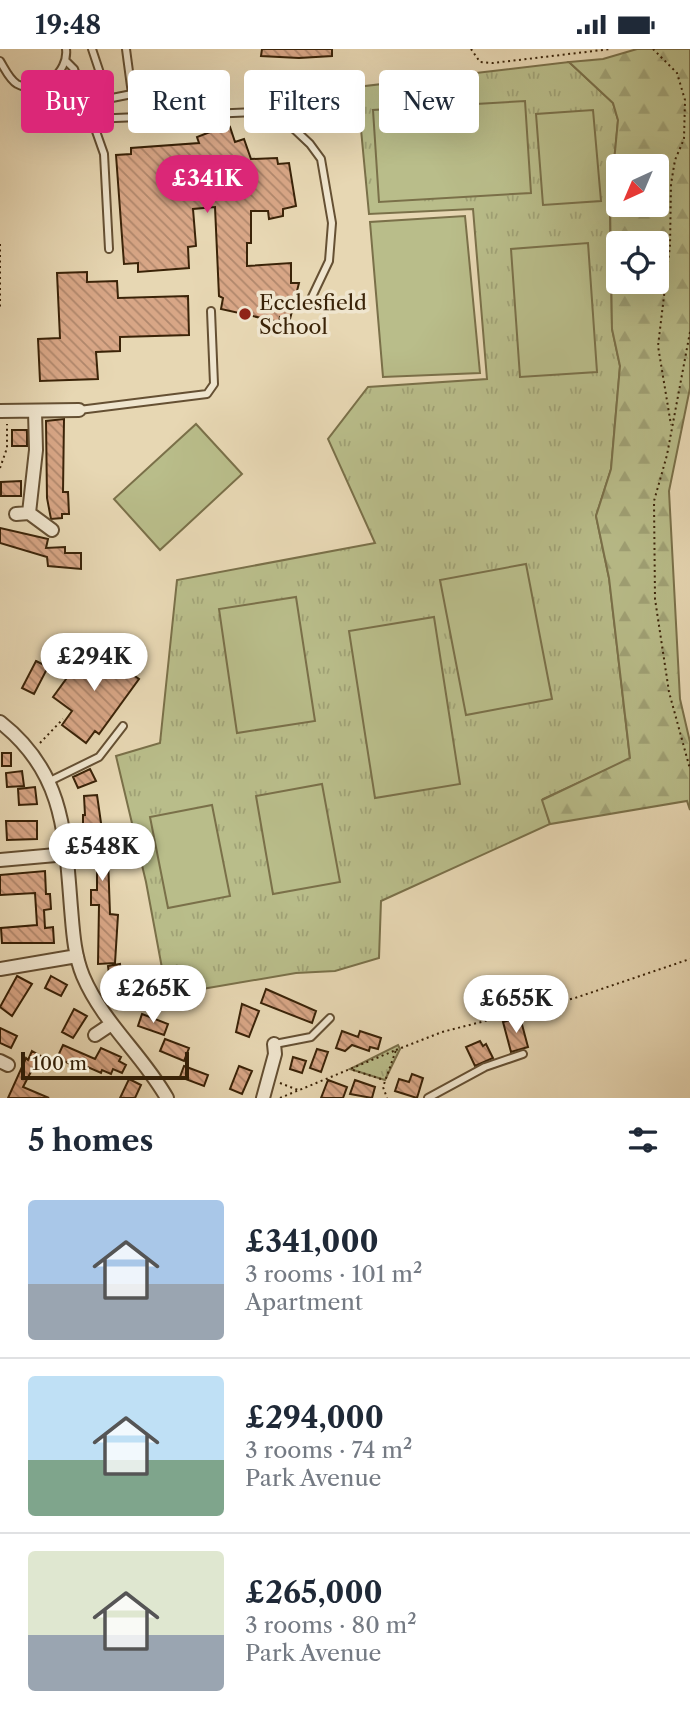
<!DOCTYPE html>
<meta charset="utf-8">
<style>
:root{--surface:#fff;--page:#f2f2f3;--text:#1f2937;--muted:#747a83;--line:#e0e1e3;--accent:#db2777}
body{margin:0;font-family:"Libre Caslon Text",serif;background:var(--page);color:var(--text);height:100vh;display:flex;flex-direction:column;font-size:26px;white-space:nowrap}
*{box-sizing:border-box;margin:0}
p{font-size:23px;color:var(--muted)}
.icon{flex:none;width:38px;height:38px;fill:none;stroke:currentColor;stroke-width:2;stroke-linecap:round;stroke-linejoin:round}
.map{position:relative;height:1049px;overflow:hidden}
.details{display:flex;flex-direction:column;background:var(--surface);flex:1}
.details>*{flex:none}
.hud{position:absolute;left:21px;top:21px;width:649px;height:63px;display:flex;gap:14px}
.needle{width:46px;rotate:224deg}
.buttons{position:absolute;left:606px;top:105px;display:grid;gap:14px}
.buttons a{display:grid;place-items:center;width:63px;height:63px;border-radius:7px;background:var(--surface);box-shadow:0 7px 28px #0002;font-size:35px}
.scale{position:absolute;left:21px;bottom:18px;width:168px;box-sizing:border-box;padding-left:7px;border:4px solid #3a2308;border-top:0;font-size:19px;line-height:24px;white-space:nowrap;color:#3a2308;-webkit-text-stroke:5px #efe5ce;paint-order:stroke}
.price{position:absolute;translate:-50% -60px;padding:0 16px;border-radius:24px;background:#fff;color:#222;font-size:23px;line-height:46px;filter:drop-shadow(0 2px 4px #0008)}
.price::after{content:'';position:absolute;left:50%;top:42px;width:21px;height:16px;margin-left:-10px;background:inherit;clip-path:polygon(0 0,100% 0,50% 100%)}
.price.active{background:var(--accent);color:#fff}
ul{padding:0;list-style:none}
li{display:flex;align-items:center;gap:21px;height:175px;padding:0 28px}
li+li{border-top:2px solid var(--line)}
li span{display:grid;place-items:center;flex:none;width:196px;height:140px;border-radius:7px;color:#555}
li>.icon{margin-inline-start:auto}
span .icon{width:84px;height:84px;fill:#fffc;stroke-width:1}
li b{font-size:30px}
h2{display:flex;justify-content:space-between;align-items:center;height:84px;padding:0 28px;font-size:30px}
.chip{padding:0 24px;border-radius:7px;background:var(--surface);box-shadow:0 7px 28px #0002;font-size:24px;line-height:63px}
.chip.active{background:var(--accent);color:#fff}
.status{display:flex;justify-content:space-between;align-items:center;height:49px;padding:0 35px;background:var(--surface);direction:ltr}
.status svg{height:19px;fill:currentColor}
.map>svg:first-child{display:block}
.grass{fill:url(#grass-tufts);stroke:#7a7049;stroke-width:2}
.forest{fill:url(#forest-firs);stroke:#7a7049;stroke-width:2;fill-rule:evenodd}
.garden{fill:#b9bd8a;stroke:#7a7049;stroke-width:2}
.building{fill:url(#building-back-hatch);stroke:#3a2308;stroke-width:2}
.lines{fill:none;stroke-linecap:round;stroke-linejoin:round}
.service-casing{stroke:#655033;stroke-width:10}
.minor-casing{stroke:#655033;stroke-width:16}
.path{stroke:#3a2308;stroke-width:2;stroke-dasharray:2 3.5;stroke-linecap:butt}
.service{stroke:#efe5ce;stroke-width:6}
.minor{stroke:#efe5ce;stroke-width:12}
.poi-dot{fill:#8f2418;stroke:#efe5ce;stroke-width:2.5}
.labels{text-anchor:middle;dominant-baseline:central;stroke-width:7;stroke-linejoin:round;paint-order:stroke}
.poi-label{font-size:21px;fill:#3a2308;stroke:#efe5ce;text-anchor:start}
</style>
<div class="status"><b>19:48</b><svg viewBox="0 0 49 12"><path d="M0 12V9h3v3zM5 12V6h3v6zM10 12V3h3v9zM15 12V0h3v12zM26 1h20v11H26zM47 4h2v5h-2z"/></svg></div>
<div class="map">
<svg width="690" height="1049" viewBox="0 0 690 1049">
<defs>
<pattern id="grass-tufts" width="24" height="20" patternUnits="userSpaceOnUse" patternTransform="scale(1.75)"><rect width="24" height="20" fill="#b9bd8a"/><path d="M3 7l-1-3M5 7V3M7 7l1-3M15 17l-1-3M17 17v-4M19 17l1-3" fill="none" stroke="#a0a276"/></pattern>
<pattern id="forest-firs" width="22" height="20" patternUnits="userSpaceOnUse" patternTransform="scale(1.75)"><rect width="22" height="20" fill="#b9bd8a"/><path d="M5 1l3.5 6h-7zM16 11l3.5 6h-7z" fill="#a0a276"/></pattern>
<pattern id="building-back-hatch" width="6" height="6" patternUnits="userSpaceOnUse" patternTransform="scale(1.75)"><rect width="6" height="6" fill="#d8a686"/><path d="M-1 5l2 2M0 0l6 6M5-1l2 2" fill="none" stroke="#b0876c"/></pattern>
</defs>
<rect width="100%" height="100%" fill="#e7d7b3"/>
<filter id="stains"><feTurbulence type="fractalNoise" baseFrequency=".00286" numOctaves="4"/><feColorMatrix values="0 0 0 0 .2 0 0 0 0 .09 0 0 0 0 .02 0 0 0 .5 -.17"/></filter>
<radialGradient id="worn" r=".72"><stop offset=".6" stop-color="#630" stop-opacity="0"/><stop offset="1" stop-color="#630" stop-opacity=".3"/></radialGradient>
<path class="grass" d="M569,13L613,54L618,71L610,155L612,280L620,317L611,420L596,467L609,529L630,710L543,750L550,775L381,852L379,909L335,922L296,924L167,946L146,833L116,707L160,694L177,531L375,494L328,390L368,338L487,330L473,160L369,165L357,38Z
M398,996L400,1000L385,1031L350,1020Z"/>
<path class="forest" d="M637,0H690V339L669,442L680,650L690,693V761L687,752L550,775L542,751L630,709L609,529L596,467L611,420L620,317L612,280L610,155L618,71L613,54L569,13L603,10ZM618,117H656V156H618ZM618,194H656V233H618Z"/>
<path class="garden" d="M525,52L531,144L379,153L373,61Z
M593,61L601,152L543,156L536,65Z
M465,167L480,324L383,328L370,173Z
M588,194L597,323L520,328L511,200Z
M196,375L242,425L160,501L114,450Z
M526,515L552,650L466,666L440,531Z
M296,548L315,672L237,684L219,560Z
M434,568L460,735L375,749L349,582Z
M322,735L340,833L273,845L256,747Z
M212,756L230,847L168,859L150,768Z"/>
<path class="building" d="M262,0H332V7L299,9L261,7Z
M224,73L226,80L230,78L235,93L244,90L251,110L277,109L278,115L289,114L296,157L283,160V167L269,170L268,162H251V194H247V217L291,214V234H299L290,270L280,268L279,273L221,260L223,249L219,247L215,158L193,160L196,197L188,198L189,219L138,223V214L124,215L116,106L131,105V99L199,94L197,88L210,83L209,77Z
M87,223V233L117,232L118,249L188,247L189,286L120,288V302L96,303L98,330L40,332L38,290L60,289L57,224Z
M64,370L63,443H68L69,465H62V469L51,470L47,449L46,372Z
M12,381H27V397H12Z
M21,432V447H1V433Z
M0,479L48,490L46,499L65,498V504H81V520L48,517L47,508L0,494Z
M91,596L139,630L99,685L95,682L86,694L62,676L72,662L53,648Z
M36,612L48,618L34,645L22,639Z
M2,704H11V717H2Z
M90,720L96,732L78,739L73,728Z
M22,722L24,737L7,738L6,724Z
M35,738L37,755L19,756L18,740Z
M97,746L102,781H107L110,865L118,866L115,914L98,915L99,856H91V841H97V814H93V777L83,778V766H85L84,747Z
M6,772H37V790L7,791Z
M45,822L46,845H50L51,860L44,861L45,879L53,878L54,894H2L1,879L37,876L35,844L0,846V826Z
M120,915L121,925L131,923L137,952L122,953L120,932L110,933L108,917Z
M17,927L32,935L12,967L0,958Z
M51,927L67,936L61,947L45,939Z
M266,940L316,962L312,974L261,954Z
M242,955L259,962L249,988L236,983Z
M74,960L87,967L73,989L62,983Z
M142,965L168,975L164,986L138,977Z
M520,968L528,998L511,1003L503,973Z
M0,979L17,987L11,999L0,994Z
M342,982L358,988L360,982L381,989L378,1000L370,998L369,1002L352,996L345,1002L336,999Z
M165,990L189,999L184,1012L160,1002Z
M480,992L483,997L486,995L493,1009L475,1017L466,998Z
M63,996L95,1010L101,999L121,1008L119,1012L126,1016L122,1024L113,1020L111,1025L102,1021L101,1024L81,1015L79,1019L57,1009Z
M317,1000L328,1003L321,1023L310,1019Z
M32,1002L48,1011L44,1019L35,1015L23,1038L49,1049H8L26,1009L28,1011Z
M293,1008L306,1012L302,1024L290,1020Z
M184,1017L208,1026L204,1037L180,1028Z
M239,1017L252,1022L242,1045L230,1040Z
M412,1025L423,1029L417,1049L395,1042L399,1030L409,1033Z
M129,1030L141,1036L135,1049H120Z
M328,1031L347,1038L343,1049H321Z
M355,1031L375,1038L372,1049L350,1045Z"/>
<g class="lines">
<g class="service-casing">
<path id="service" d="M92,0L107,45L112,49L132,45L126,0
M0,12C5,20 9,30 17,35C40,48 69,23 66,0
M67,13L74,20L104,105L109,200
M92,70L256,63L292,78L310,95L321,110L332,174L329,212L310,252
M79,361L207,345L214,335L211,262
M50,732L99,708L123,677
M275,995L311,988L330,969
M428,1049L485,1018L523,1005"/>
</g>
<g class="minor-casing">
<path id="minor" d="M0,362L79,361
M29,464L52,481
M16,465L29,464L36,401L35,362
M0,673C64,723 65,784 71,859C73,882 74,905 83,927C103,974 142,1005 167,1049
M0,811L67,805
M0,920L77,907
M95,986L110,976
M0,1012L8,1016
M263,1049L275,1005L274,995"/>
</g>
<path class="path" d="M471,0L480,13L493,14L611,0
M653,0L677,24L685,51L684,90L675,111L671,135L670,197L658,297L671,376
M0,195V259
M690,283L667,406L654,452L655,550L669,643L690,720
M0,419L7,399V375
M40,694L63,670
M396,1001L442,983L575,949L690,910
M353,1021L384,1031
M280,1034L298,1041
M280,1049L396,1001L383,1038L387,1049"/>
<use href="#service" class="service"/>
<use href="#minor" class="minor"/>
</g>
<circle class="poi-dot" cx="245" cy="265" r="7"/>
<g class="labels">
<g class="poi-label">
<text x="259" y="253">Ecclesfield<tspan x="259" dy="24">School</tspan></text>
</g>
</g>
<rect width="100%" height="100%" filter="url(#stains)"/>
<rect width="100%" height="100%" fill="url(#worn)"/>
</svg>
<div class="buttons">
<a><svg class="needle" viewBox="-14 -14 28 28"><path d="M0-13l5 13h-10z" fill="#e53935"/><path d="M0 13l5-13h-10z" fill="#747a83"/></svg></a>
<a><svg class="icon" aria-label="locate" viewBox="0 0 24 24"><circle cx="12" cy="12" r="6"/><path d="M12 2v4M12 18v4M2 12h4M18 12h4"/></svg></a>
</div>
<div class="scale">100 m</div>
<b class="price active" style="left:207px;top:166px">£341K</b>
<b class="price" style="left:94px;top:644px">£294K</b>
<b class="price" style="left:102px;top:834px">£548K</b>
<b class="price" style="left:153px;top:976px">£265K</b>
<b class="price" style="left:516px;top:986px">£655K</b>
<div class="hud">
<a class="chip active">Buy</a>
<a class="chip">Rent</a>
<a class="chip">Filters</a>
<a class="chip">New</a>
</div>
</div>
<section class="details">
<h2>5 homes<svg class="icon" aria-label="filters" viewBox="0 0 24 24"><path d="M4 7h16M4 17h16"/><circle cx="9" cy="7" r="2"/><circle cx="15" cy="17" r="2"/></svg></h2>
<ul>
<li><span style="background:linear-gradient(#a9c7e8 60%,#9aa5b1 0)"><svg class="icon" aria-label="home" viewBox="0 0 24 24"><path d="M3 11l9-7 9 7M6 9v11h12V9"/></svg></span><div><b>£341,000</b><p>3 rooms · 101 m²</p><p>Apartment</p></div></li>
<li><span style="background:linear-gradient(#bfe0f5 60%,#7fa58c 0)"><svg class="icon" aria-label="home" viewBox="0 0 24 24"><path d="M3 11l9-7 9 7M6 9v11h12V9"/></svg></span><div><b>£294,000</b><p>3 rooms · 74 m²</p><p>Park Avenue</p></div></li>
<li><span style="background:linear-gradient(#dfe7d0 60%,#9aa5b1 0)"><svg class="icon" aria-label="home" viewBox="0 0 24 24"><path d="M3 11l9-7 9 7M6 9v11h12V9"/></svg></span><div><b>£265,000</b><p>3 rooms · 80 m²</p><p>Park Avenue</p></div></li>
</ul>
</section>
